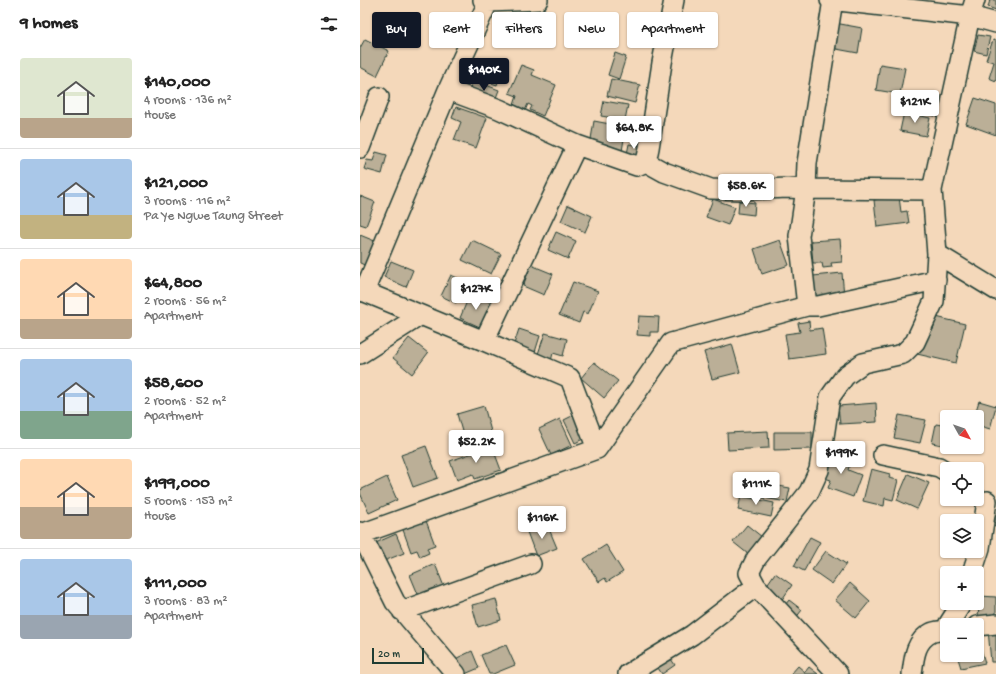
<!DOCTYPE html>
<meta charset="utf-8">
<style>
:root{--surface:#fff;--page:#f2f2f2;--text:#222;--muted:#767676;--line:#e0e0e0;--accent:#111827}
body{margin:0;font-family:"Gochi Hand",sans-serif;background:var(--page);color:var(--text);height:100vh;display:flex;flex-direction:column;font-size:15px;white-space:nowrap}
*{box-sizing:border-box;margin:0}
p{font-size:13px;color:var(--muted)}
.icon{flex:none;width:22px;height:22px;fill:none;stroke:currentColor;stroke-width:2;stroke-linecap:round;stroke-linejoin:round}
.map{position:relative;flex:1;overflow:hidden}
.drawer{display:flex;flex-direction:column;background:var(--surface);width:360px}
.drawer>*{flex:none}
.top-card{position:absolute;left:12px;top:12px;width:380px;height:36px;display:flex;gap:8px}
.needle{width:26px;rotate:130deg}
.fabs{position:absolute;left:580px;top:410px;display:grid;gap:8px}
.fabs a{display:grid;place-items:center;width:44px;height:44px;border-radius:4px;background:var(--surface);box-shadow:0 1px 3px #0004;font-size:20px}
.scale{position:absolute;left:12px;bottom:10px;width:52px;box-sizing:border-box;padding-left:4px;border:2px solid #1f3d34;border-top:0;font-size:11px;line-height:14px;white-space:nowrap;color:#1f3d34;-webkit-text-stroke:3px #f4d8ba;paint-order:stroke}
.price{position:absolute;translate:-50% -34px;padding:0 9px;border-radius:4px;background:#fff;color:#222;font-size:13px;line-height:26px;filter:drop-shadow(0 1px 2px #0008)}
.price::after{content:'';position:absolute;left:50%;top:24px;width:12px;height:9px;margin-left:-6px;background:inherit;clip-path:polygon(0 0,100% 0,50% 100%)}
.price.active{background:var(--accent);color:#fff}
ul{padding:0;list-style:none}
li{display:flex;align-items:center;gap:12px;height:100px;padding:0 20px}
li+li{border-top:1px solid var(--line)}
li span{display:grid;place-items:center;flex:none;width:112px;height:80px;border-radius:4px;color:#555}
li>.icon{margin-inline-start:auto}
span .icon{width:48px;height:48px;fill:#fffc;stroke-width:1}
li b{font-size:17px}
h2{display:flex;justify-content:space-between;align-items:center;height:48px;padding:0 20px;font-size:17px}
.pill{padding:0 14px;border-radius:4px;background:var(--surface);box-shadow:0 1px 3px #0004;font-size:14px;line-height:36px}
.pill.active{background:var(--accent);color:#fff}
main{display:flex;flex:1;min-height:0}
.map>svg:first-child{display:block}
.building{fill:#bbaf97;stroke:#1f3d34}
.lines{fill:none;stroke-linecap:round;stroke-linejoin:round}
.minor-casing{stroke:#1f3d34;stroke-width:22}
.minor{stroke:#f4d8ba;stroke-width:19}
</style>
<main>
<section class="drawer">
<h2>9 homes<svg class="icon" aria-label="filters" viewBox="0 0 24 24"><path d="M4 7h16M4 17h16"/><circle cx="9" cy="7" r="2"/><circle cx="15" cy="17" r="2"/></svg></h2>
<ul>
<li><span style="background:linear-gradient(#dfe7d0 75%,#b9a48a 0)"><svg class="icon" aria-label="home" viewBox="0 0 24 24"><path d="M3 11l9-7 9 7M6 9v11h12V9"/></svg></span><div><b>$140,000</b><p>4 rooms · 136 m²</p><p>House</p></div></li>
<li><span style="background:linear-gradient(#a9c7e8 70%,#c2b280 0)"><svg class="icon" aria-label="home" viewBox="0 0 24 24"><path d="M3 11l9-7 9 7M6 9v11h12V9"/></svg></span><div><b>$121,000</b><p>3 rooms · 116 m²</p><p>Pa Ye Ngwe Taung Street</p></div></li>
<li><span style="background:linear-gradient(#ffd9b3 75%,#b9a48a 0)"><svg class="icon" aria-label="home" viewBox="0 0 24 24"><path d="M3 11l9-7 9 7M6 9v11h12V9"/></svg></span><div><b>$64,800</b><p>2 rooms · 56 m²</p><p>Apartment</p></div></li>
<li><span style="background:linear-gradient(#a9c7e8 65%,#7fa58c 0)"><svg class="icon" aria-label="home" viewBox="0 0 24 24"><path d="M3 11l9-7 9 7M6 9v11h12V9"/></svg></span><div><b>$58,600</b><p>2 rooms · 52 m²</p><p>Apartment</p></div></li>
<li><span style="background:linear-gradient(#ffd9b3 60%,#b9a48a 0)"><svg class="icon" aria-label="home" viewBox="0 0 24 24"><path d="M3 11l9-7 9 7M6 9v11h12V9"/></svg></span><div><b>$199,000</b><p>5 rooms · 153 m²</p><p>House</p></div></li>
<li><span style="background:linear-gradient(#a9c7e8 70%,#9aa5b1 0)"><svg class="icon" aria-label="home" viewBox="0 0 24 24"><path d="M3 11l9-7 9 7M6 9v11h12V9"/></svg></span><div><b>$111,000</b><p>3 rooms · 83 m²</p><p>Apartment</p></div></li>
</ul>
</section>
<div class="map">
<svg width="636" height="674" viewBox="0 0 636 674">
<rect width="100%" height="100%" fill="#f4d8ba"/>
<filter id="ink" filterUnits="userSpaceOnUse"><feTurbulence type="fractalNoise" baseFrequency=".025" numOctaves="2"/><feDisplacementMap in="SourceGraphic" scale="8" xChannelSelector="R" yChannelSelector="G"/><feConvolveMatrix kernelMatrix="1 2 1 2 8 2 1 2 1" color-interpolation-filters="sRGB"/></filter>
<g filter="url(#ink)">
<path class="building" d="M630,0H636V10L628,7Z
M475,23L502,28L498,53L471,48Z
M618,35L630,37L626,54L614,51Z
M5,39L29,51L17,76L0,67V48Z
M633,40L636,41V81L629,78L634,62L626,60Z
M255,53L266,57L259,79L248,75Z
M118,58L143,66L137,85L111,76Z
M520,64L545,68L540,94L516,90Z
M161,65L174,70L172,75L196,85L183,116L170,110L172,106L168,104L164,113L153,108L157,96L149,93Z
M251,79L280,85L275,103L247,96Z
M113,80L139,90L134,103L108,93Z
M546,95L578,101L575,116L543,109Z
M615,98L636,105V135L606,124Z
M244,101L268,105L265,120L241,116Z
M96,107L127,118L116,148L94,140L101,122L92,118Z
M544,112L570,118L566,136L540,131Z
M234,121L266,127L262,151L230,145Z
M269,144L281,146L278,157L267,154Z
M16,152L27,155L22,174L4,169L7,160L13,161Z
M0,196L15,202L6,226L0,224Z
M539,197L541,212L547,211L549,223L517,227L514,200Z
M353,199L375,207L368,225L346,217Z
M379,201L395,203L394,215L378,213Z
M208,205L232,216L225,232L201,221Z
M196,232L216,241L208,259L188,250Z
M0,235L22,244L11,268L0,263Z
M480,239L482,262L471,263L472,267L463,268L462,263H453L451,241Z
M112,240L141,254L131,274L102,260Z
M420,240L429,265L402,274L394,249Z
M31,261L53,270L46,287L24,277Z
M171,265L193,274L184,295L163,286Z
M482,273L484,296L454,299L453,276Z
M91,275L106,282L96,303L81,296Z
M213,282L238,291L228,314L223,312L219,323L199,315Z
M110,294L133,303L122,328L100,318Z
M279,316L299,317L298,332H290V336L277,335Z
M576,317L605,324L596,363L557,354L563,328L573,330Z
M449,321L450,330L462,328L466,354L429,359L425,334L440,332L438,323Z
M159,329L180,336L175,352L154,344Z
M185,333L207,339L203,356L193,353L191,361L177,357Z
M49,338L68,353L52,374L33,358Z
M372,344L380,372L352,379L344,352Z
M234,362L258,381L244,398L221,378Z
M619,401L636,406L630,429L617,425V417H614Z
M516,403L517,422L480,424L478,406Z
M124,406L132,435L105,442L97,414Z
M216,414L227,437L215,443L204,420Z
M539,415L566,420L560,443L534,438Z
M200,419L212,445L191,455L179,429Z
M576,424L587,426V446L572,443Z
M408,431L409,448L368,450L367,433Z
M414,432H452V449L414,450Z
M66,446L78,478L53,487L41,455Z
M132,446L141,470L115,479L113,474L97,480L90,461Z
M470,453L491,461L488,470L501,475L493,497L468,488L471,480L461,477Z
M511,469L530,474L529,478L538,480L533,500L525,498L524,506L503,501Z
M548,474L569,483L557,509L537,500Z
M27,477L37,500L9,513L0,493V490Z
M389,481L430,488L427,502L386,495Z
M381,496L414,503L411,517L378,510Z
M636,512V527L631,526Z
M65,518L75,545L67,548L69,553L60,557L57,550L51,552L42,527Z
M187,524L197,548L176,556L167,532Z
M387,525L402,537L388,554L373,542Z
M36,534L44,553L19,563L11,545Z
M450,537L460,542L444,571L434,566Z
M246,545L263,572L247,582L245,578L239,582L224,559Z
M466,551L486,564L472,584L452,570Z
M75,564L85,589L60,599L50,575Z
M415,573L432,585L421,601L404,589Z
M490,583L510,601L496,618L475,600Z
M620,596L636,597V619L618,617Z
M136,599L141,620L118,627L112,605Z
M429,600L442,610L435,619L422,609Z
M636,629V662H631L628,630Z
M617,635L625,663L601,668L597,655H617Z
M146,645L155,665L133,674H129L121,655Z
M112,651L119,668L105,674H102L95,659Z
M309,656L315,665L302,674L296,665Z
M438,666L445,672L449,667L458,674H431Z"/>
<g class="lines">
<g class="minor-casing">
<path id="minor" d="M123,0L128,2L178,0
M470,0L610,16L636,23
M615,0L610,16L572,190L577,254L636,290
M88,90L139,109L217,145L277,166L286,162
M0,148L19,97
M286,162L304,172L351,189L384,190L427,188L446,189L447,163L473,0
M286,162L289,148L302,63L314,0
M0,290L124,341L210,378L237,449
M4,292L88,90L128,2
M447,306L439,236L446,189L572,190
M124,341L217,145
M0,354L61,315
M523,455L579,467L587,472
M0,532L35,602L96,674
M1,534L237,449L311,343L447,306H458L576,280
M612,573L620,548L627,501
M42,611L171,564
M588,625L602,603
M617,626L636,624
M268,674L332,635L396,586
M478,674L396,586L389,573L396,559L449,492L459,470L470,397L485,376L503,363L543,354L555,342L574,301L577,254
M552,674C554,658 555,641 571,633C575,631 582,631 587,630"/>
</g>
<use href="#minor" class="minor"/>
</g>
</g>
</svg>
<div class="fabs">
<a><svg class="needle" viewBox="-14 -14 28 28"><path d="M0-13l5 13h-10z" fill="#e53935"/><path d="M0 13l5-13h-10z" fill="#767676"/></svg></a>
<a><svg class="icon" aria-label="locate" viewBox="0 0 24 24"><circle cx="12" cy="12" r="6"/><path d="M12 2v4M12 18v4M2 12h4M18 12h4"/></svg></a>
<a><svg class="icon" aria-label="layers" viewBox="0 0 24 24"><path d="M12 4l9 5-9 5-9-5zM3 14l9 5 9-5"/></svg></a>
<a>+</a>
<a>−</a>
</div>
<div class="scale">20 m</div>
<b class="price active" style="left:124px;top:92px">$140K</b>
<b class="price" style="left:555px;top:124px">$121K</b>
<b class="price" style="left:274px;top:150px">$64.8K</b>
<b class="price" style="left:386px;top:208px">$58.6K</b>
<b class="price" style="left:116px;top:311px">$127K</b>
<b class="price" style="left:116px;top:464px">$52.2K</b>
<b class="price" style="left:481px;top:475px">$199K</b>
<b class="price" style="left:396px;top:506px">$111K</b>
<b class="price" style="left:182px;top:540px">$116K</b>
<div class="top-card">
<a class="pill active">Buy</a>
<a class="pill">Rent</a>
<a class="pill">Filters</a>
<a class="pill">New</a>
<a class="pill">Apartment</a>
</div>
</div>
</main>
